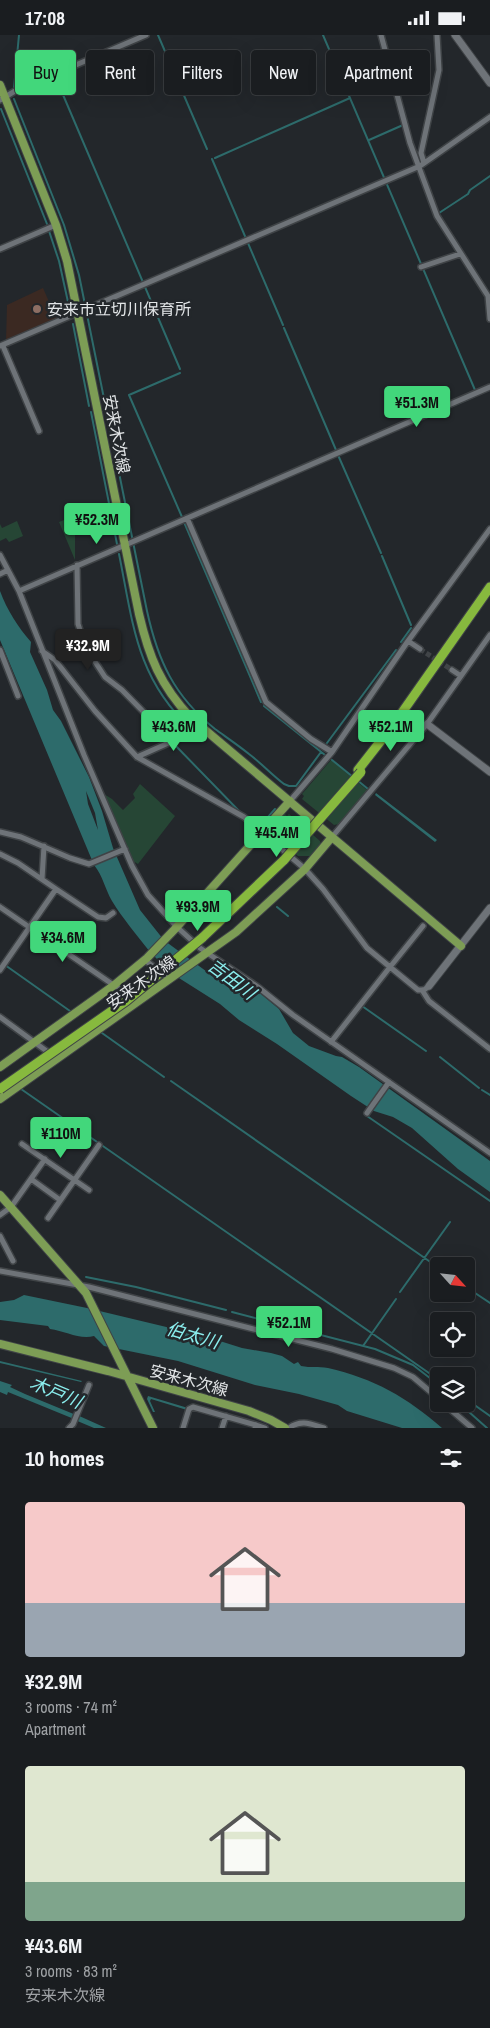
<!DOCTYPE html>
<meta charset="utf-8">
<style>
:root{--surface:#1a1d20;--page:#272a2d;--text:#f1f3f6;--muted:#9fa2a5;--line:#383b3e;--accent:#42d77b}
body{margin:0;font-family:"Archivo Narrow","Noto Sans JP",sans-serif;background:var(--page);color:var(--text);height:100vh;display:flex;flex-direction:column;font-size:19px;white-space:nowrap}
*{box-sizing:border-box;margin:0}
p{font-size:16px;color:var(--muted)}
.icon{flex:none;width:28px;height:28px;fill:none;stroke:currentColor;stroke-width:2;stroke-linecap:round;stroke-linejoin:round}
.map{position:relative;height:1393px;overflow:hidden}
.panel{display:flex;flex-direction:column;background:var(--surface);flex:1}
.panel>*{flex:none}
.hud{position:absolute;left:15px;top:15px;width:460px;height:45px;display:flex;gap:10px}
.needle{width:32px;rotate:117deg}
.controls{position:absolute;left:430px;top:1222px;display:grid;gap:10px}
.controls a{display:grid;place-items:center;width:45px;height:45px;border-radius:5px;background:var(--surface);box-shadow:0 5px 20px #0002,0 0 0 1px var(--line);font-size:25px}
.price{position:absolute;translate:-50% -42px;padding:0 11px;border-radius:5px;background:var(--accent);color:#111;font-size:16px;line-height:32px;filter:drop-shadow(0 1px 2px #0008)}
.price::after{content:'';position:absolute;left:50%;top:30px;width:15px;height:11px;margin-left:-8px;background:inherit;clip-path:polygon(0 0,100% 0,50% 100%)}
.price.active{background:#222;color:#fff}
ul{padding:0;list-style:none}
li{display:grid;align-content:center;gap:10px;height:265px;padding:0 25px}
li span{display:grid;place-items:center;height:155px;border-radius:5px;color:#555}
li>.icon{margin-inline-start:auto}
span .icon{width:90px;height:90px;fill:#fffc;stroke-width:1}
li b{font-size:21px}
h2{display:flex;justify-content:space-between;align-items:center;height:60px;padding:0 25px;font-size:21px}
.chip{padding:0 18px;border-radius:5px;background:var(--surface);box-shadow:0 5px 20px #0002,0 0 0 1px var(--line);font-size:18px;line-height:45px}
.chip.active{background:var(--accent);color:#111}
.status{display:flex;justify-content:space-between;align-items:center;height:35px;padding:0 25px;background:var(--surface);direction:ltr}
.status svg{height:14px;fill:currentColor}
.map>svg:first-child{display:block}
.education{fill:#3b2922}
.green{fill:#264635}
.water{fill:#2d6b6b;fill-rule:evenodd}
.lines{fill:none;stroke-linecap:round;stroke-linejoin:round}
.stream{stroke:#2d6b6b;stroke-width:2}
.street-tunnel{stroke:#404447;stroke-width:5;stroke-dasharray:5 2.5;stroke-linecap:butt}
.street-casing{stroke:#3f4346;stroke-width:8}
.secondary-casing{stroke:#3f4346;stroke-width:9}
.primary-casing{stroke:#3f4346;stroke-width:10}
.highway-casing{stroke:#3f4346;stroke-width:11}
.street{stroke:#6e7378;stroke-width:5}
.secondary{stroke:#6e7378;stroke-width:7}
.primary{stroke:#7d9d55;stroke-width:8}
.highway{stroke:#87b93e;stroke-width:9}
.highway-bridge-casing{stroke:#3f4346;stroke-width:11;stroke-linecap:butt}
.highway-bridge{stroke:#87b93e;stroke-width:9}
.education-dot{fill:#8d6e63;stroke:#23272b;stroke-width:2}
.labels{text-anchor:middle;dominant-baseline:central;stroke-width:5;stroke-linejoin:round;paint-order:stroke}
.poi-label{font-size:16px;fill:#e2e5e7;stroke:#23272b;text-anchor:start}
.street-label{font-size:16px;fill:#e2e5e7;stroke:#23272b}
.water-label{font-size:18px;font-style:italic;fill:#8beeee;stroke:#23272b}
</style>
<div class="status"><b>17:08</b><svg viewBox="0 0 49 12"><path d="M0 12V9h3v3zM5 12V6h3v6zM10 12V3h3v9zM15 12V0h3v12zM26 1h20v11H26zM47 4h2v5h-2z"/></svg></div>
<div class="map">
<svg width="490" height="1393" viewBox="0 0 490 1393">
<rect width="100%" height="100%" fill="#23272b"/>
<path class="education" d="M43,253L57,285L6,307L7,270Z"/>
<path class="green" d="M74,481L75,484V525L59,487Z
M17,486L23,501L9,507L6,503L0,506V489L2,493Z
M331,725L367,755L339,789L334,790L302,764L304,761L302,759Z
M140,749L175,781L138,829L133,826L104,759L112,764L123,775L135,763L133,759Z
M284,778L287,781L289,779L320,806L321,809L311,821H298L273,800V790Z"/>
<path class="water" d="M0,556C7,575 18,592 31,607L30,617L47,655L53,675L61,686L89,742L102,776L113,813L140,875L163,904L150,917C137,900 123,884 112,866C105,854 103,841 94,830L0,605ZM86,756L95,778L98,795L88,769Z
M376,758L437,805L435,807L375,760Z
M165,906L214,942L234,953L261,959L279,974L293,998L309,1011L336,1021L342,1022L359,1032L490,1126V1157L458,1134L412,1093L393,1082L374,1076L351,1061L277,1009L239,985L220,969L171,938L152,919Z
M24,1260L87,1273L204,1301L242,1313L271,1318L282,1321L294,1329L298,1327L301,1331C311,1333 318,1331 328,1333C373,1343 408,1363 442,1393H402L347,1376L338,1370L299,1359L255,1350L178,1326L104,1311L94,1301C80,1305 65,1296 50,1294L48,1291L0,1285V1267L14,1265Z
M0,1326L82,1346L81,1347L0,1328Z
M0,1346L12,1350L10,1352L25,1359L76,1380L74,1384L8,1357L7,1360L0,1357Z
M148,1361L188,1373L187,1375L151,1364L150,1366L155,1377H153L147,1364Z
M77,1380L106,1393H94L75,1385Z"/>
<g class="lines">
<path class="stream" d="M158,0L207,114
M323,0L475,355V361L420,385
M55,41L180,334
M14,53L19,0
M14,64L64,190L79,240L147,576C158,626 174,661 215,694C226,702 238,710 249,719C261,728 272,740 284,749L289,751H296L321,717
M1,74L47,189
M369,105L403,90
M419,118L421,127
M215,123L350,63
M212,124L283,290
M439,178L468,159L470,155L490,141
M49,196L59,226L70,276
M73,289L89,371
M284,293L336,415
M180,338L129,360L182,482
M91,377L117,509
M338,420L381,518
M184,487L261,667
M119,519C133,588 136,643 191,694
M382,521L411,590
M401,607L411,593
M264,671L325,720
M173,708L241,778
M327,708L396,615
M332,725L353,742
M357,745L368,754
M256,790L262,789L275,774
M277,872L288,881
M5,930L70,976
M362,971L426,1016
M102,998L164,1042
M440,1022L479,1053
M171,1046L439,1233
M21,1054L439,1345
M482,1055L490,1060
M367,1081L490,1166
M86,1242L136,1252L226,1275
M466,1252L490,1268
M400,1257L450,1187
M232,1277L375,1314L413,1330L439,1350
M363,1311L396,1264
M466,1364L490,1381
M460,1369L487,1393"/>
<path class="street-tunnel" d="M420,614L452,635"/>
<g class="street-casing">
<path id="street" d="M381,0L410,108L437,181L488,261L490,284
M0,65L15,56L146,0
M424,128L421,118L439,35L437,0
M0,214L56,190
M421,232L460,219
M0,311L420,131L490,82
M3,311L39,396
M187,483L266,667L311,704L332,717
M0,520L19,556L84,720L132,831L148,860L177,892L200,913L258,952L293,980L490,1118
M77,530L78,589L86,613L105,642L122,655L173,707
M0,539L8,535
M19,556L490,352
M408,606L420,614
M0,615L18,661
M42,616L55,625L95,676L137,722L244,782L305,834L323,854L367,913L390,932L331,1007
M452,635L461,641
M137,722L202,693
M290,766L332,717L408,606L490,494
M0,797L21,802L70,823L89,829L125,814
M332,802L427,689L490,600
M0,819L18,828L56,854L0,935
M42,844L44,811
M56,854L98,882L106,883L113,878
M0,872L131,962
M423,891L390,932L418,955H424L429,951
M145,925L169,944
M422,955L429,966L490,1014
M0,982L52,1020
M367,1078L389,1047
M22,1109L89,1155
M31,1144L60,1165
M0,1180L11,1172L45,1124
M48,1183L99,1110
M0,1201L13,1226
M0,1236L89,1252L332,1314L394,1333L413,1342L439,1364
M444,1369L472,1393
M69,1393L73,1389L89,1350
M183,1393L189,1374L193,1372L256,1390
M222,1393L226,1381
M255,1393L256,1390L265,1393
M289,1393C301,1384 311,1389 324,1393"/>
</g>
<g class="secondary-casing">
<path id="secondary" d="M455,0L490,48
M427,689L490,737
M429,951L490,873"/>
</g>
<g class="primary-casing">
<path id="primary" d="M0,50L56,190L67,226L139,579C149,622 160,650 191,683L461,911
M0,1032L113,951L147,923L174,895L290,766
M0,1064L236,897L305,834L332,802
M0,1160L86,1258L153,1393
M0,1309L108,1336L249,1376L271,1385L285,1393"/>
</g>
<g class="highway-casing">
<path id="highway" d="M358,735L394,689L490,552
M202,903L284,825"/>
</g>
<use href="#street" class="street"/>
<use href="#secondary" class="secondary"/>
<use href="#primary" class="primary"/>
<use href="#highway" class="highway"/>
<g class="highway-bridge-casing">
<path id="highway-bridge" d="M284,825L361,737
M0,1054L126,966L202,903"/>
</g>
<use href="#highway-bridge" class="highway-bridge"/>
</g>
<circle class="education-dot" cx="37" cy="274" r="5"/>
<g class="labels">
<g class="poi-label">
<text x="47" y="274">安来市立切川保育所</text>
</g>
<g class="street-label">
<text transform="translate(117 399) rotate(79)">安来木次線</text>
<text transform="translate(141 947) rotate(-35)">安来木次線</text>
<text transform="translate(189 1345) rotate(15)">安来木次線</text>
</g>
<g class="water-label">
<text transform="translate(232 944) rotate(37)">吉田川</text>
<text transform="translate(193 1300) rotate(16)">伯太川</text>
<text transform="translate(56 1357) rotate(23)">木戸川</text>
</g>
</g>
</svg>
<div class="controls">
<a><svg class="needle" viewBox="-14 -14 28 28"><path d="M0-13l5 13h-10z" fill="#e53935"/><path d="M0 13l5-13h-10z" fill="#9fa2a5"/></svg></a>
<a><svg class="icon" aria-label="locate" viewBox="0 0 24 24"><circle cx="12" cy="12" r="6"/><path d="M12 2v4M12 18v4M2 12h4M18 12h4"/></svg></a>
<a><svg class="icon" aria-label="layers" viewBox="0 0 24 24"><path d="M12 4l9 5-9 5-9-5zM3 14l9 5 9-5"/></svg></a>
</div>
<b class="price" style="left:417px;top:393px">¥51.3M</b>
<b class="price" style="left:97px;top:510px">¥52.3M</b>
<b class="price active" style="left:88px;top:636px">¥32.9M</b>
<b class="price" style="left:174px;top:717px">¥43.6M</b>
<b class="price" style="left:391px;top:717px">¥52.1M</b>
<b class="price" style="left:277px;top:823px">¥45.4M</b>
<b class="price" style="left:198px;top:897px">¥93.9M</b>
<b class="price" style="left:63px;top:928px">¥34.6M</b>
<b class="price" style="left:61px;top:1124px">¥110M</b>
<b class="price" style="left:289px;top:1313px">¥52.1M</b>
<div class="hud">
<a class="chip active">Buy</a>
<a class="chip">Rent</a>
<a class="chip">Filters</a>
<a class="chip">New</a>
<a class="chip">Apartment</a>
</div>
</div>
<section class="panel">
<h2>10 homes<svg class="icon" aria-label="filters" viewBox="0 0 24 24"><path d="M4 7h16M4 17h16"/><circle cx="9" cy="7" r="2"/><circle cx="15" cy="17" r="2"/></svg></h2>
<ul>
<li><span style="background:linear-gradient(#f6c9c9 65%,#9aa5b1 0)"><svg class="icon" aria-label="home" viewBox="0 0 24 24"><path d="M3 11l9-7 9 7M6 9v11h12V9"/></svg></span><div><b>¥32.9M</b><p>3 rooms · 74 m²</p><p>Apartment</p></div></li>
<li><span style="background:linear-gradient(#dfe7d0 75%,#7fa58c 0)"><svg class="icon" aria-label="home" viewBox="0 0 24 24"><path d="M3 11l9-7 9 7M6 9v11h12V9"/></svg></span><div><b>¥43.6M</b><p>3 rooms · 83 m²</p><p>安来木次線</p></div></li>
</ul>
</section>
